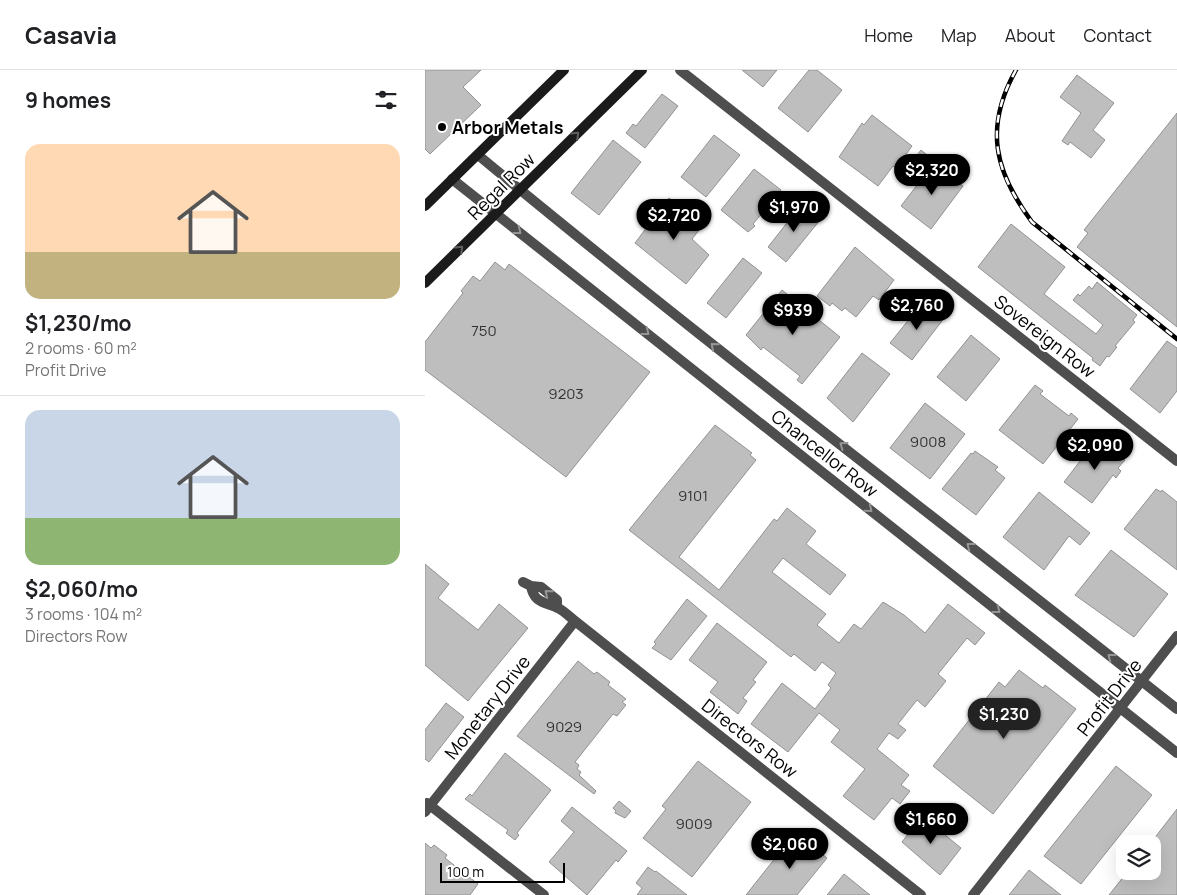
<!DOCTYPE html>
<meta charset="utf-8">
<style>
:root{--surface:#fff;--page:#f6f6f6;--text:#202124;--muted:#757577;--line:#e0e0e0;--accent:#000}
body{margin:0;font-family:Manrope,sans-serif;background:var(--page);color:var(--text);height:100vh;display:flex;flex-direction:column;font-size:19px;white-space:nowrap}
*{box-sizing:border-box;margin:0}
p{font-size:16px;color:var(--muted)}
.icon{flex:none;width:28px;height:28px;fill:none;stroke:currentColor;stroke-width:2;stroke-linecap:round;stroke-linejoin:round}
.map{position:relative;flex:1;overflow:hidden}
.drawer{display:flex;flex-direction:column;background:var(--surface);width:425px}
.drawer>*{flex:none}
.controls{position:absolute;left:691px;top:765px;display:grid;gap:10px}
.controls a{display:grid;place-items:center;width:45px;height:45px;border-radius:10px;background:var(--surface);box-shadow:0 5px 20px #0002;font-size:25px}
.scale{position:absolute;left:15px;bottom:12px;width:125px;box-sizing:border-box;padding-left:5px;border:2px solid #000;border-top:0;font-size:14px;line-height:18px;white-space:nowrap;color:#000;-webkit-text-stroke:4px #fff;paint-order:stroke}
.price{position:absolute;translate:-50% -42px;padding:0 11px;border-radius:18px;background:var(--accent);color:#fff;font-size:16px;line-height:32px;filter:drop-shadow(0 1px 2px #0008)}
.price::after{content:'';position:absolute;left:50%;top:30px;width:15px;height:11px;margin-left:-8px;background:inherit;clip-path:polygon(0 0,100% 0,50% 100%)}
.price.active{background:#222;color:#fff}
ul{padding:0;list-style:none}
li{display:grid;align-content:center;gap:10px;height:265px;padding:0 25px}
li+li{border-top:1px solid var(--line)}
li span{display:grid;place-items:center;height:155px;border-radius:15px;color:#555}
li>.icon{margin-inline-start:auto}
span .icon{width:90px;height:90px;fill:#fffc;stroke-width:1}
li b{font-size:21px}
h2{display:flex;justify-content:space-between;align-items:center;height:60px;padding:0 25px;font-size:21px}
header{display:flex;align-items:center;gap:30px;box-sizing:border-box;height:70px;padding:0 25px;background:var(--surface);border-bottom:1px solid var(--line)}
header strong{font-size:24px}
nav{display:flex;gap:28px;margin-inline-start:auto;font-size:18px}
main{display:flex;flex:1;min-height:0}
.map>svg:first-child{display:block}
.building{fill:#bebebe;stroke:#929292}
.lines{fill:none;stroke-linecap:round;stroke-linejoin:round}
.minor{stroke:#4e4e4e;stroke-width:10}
.secondary{stroke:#1b1b1b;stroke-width:10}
.rail-casing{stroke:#000;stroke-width:4.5}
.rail{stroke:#fff;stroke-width:2.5;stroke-dasharray:8;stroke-linecap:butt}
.oneway{stroke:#5f5f5f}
.oneway2{stroke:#959595}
.poi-dot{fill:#000;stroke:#fff;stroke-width:2}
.labels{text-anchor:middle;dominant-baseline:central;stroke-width:4;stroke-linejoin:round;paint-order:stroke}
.number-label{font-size:15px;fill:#303030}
.poi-label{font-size:18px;font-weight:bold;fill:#000;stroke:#fff;text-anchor:start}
.street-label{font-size:18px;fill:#000;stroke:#fff}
</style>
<header>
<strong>Casavia</strong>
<nav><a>Home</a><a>Map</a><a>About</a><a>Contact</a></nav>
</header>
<main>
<section class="drawer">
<h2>9 homes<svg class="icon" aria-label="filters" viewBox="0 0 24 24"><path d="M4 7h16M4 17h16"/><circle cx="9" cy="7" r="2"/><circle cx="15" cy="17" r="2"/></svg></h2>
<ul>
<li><span style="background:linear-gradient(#ffd9b3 70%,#c2b280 0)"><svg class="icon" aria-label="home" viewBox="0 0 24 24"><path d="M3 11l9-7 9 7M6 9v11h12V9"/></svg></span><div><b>$1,230/mo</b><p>2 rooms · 60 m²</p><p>Profit Drive</p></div></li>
<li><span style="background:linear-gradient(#c9d6e8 70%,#8fb573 0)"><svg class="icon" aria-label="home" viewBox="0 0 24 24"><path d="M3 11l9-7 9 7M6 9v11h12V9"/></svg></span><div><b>$2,060/mo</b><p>3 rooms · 104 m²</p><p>Directors Row</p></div></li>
</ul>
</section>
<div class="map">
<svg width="752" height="825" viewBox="0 0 752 825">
<rect width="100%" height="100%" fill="#fff"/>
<path class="building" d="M0,0H56L38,17L56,35L5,84L0,79Z
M317,0H352L338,17Z
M384,0H392L417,20L383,62L353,38Z
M652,5L689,33L668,60L680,70L666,88L645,72L643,75L637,71L656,43L635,27Z
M237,24L253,36L220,78L201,63L208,54L211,56Z
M752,43V257L652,177L663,163L659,160Z
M447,45L487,76L471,98L468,96L453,116L414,87L437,53L439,55Z
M289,65L315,85L281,127L256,107Z
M188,70L216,92L174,145L146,123Z
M496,80L507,89L503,94L492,85Z
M509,93L538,116L506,159L476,136Z
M329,99L356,120L328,154L330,156L323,162L296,140Z
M244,128L278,155L267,169L284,185L261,214L210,173Z
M376,135L380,138L381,137L395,150L361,192L343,177Z
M586,154L640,197L619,224L671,264L678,255L648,230L653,224L655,226L664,216L667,219L672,212L712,245L708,250L710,252L690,276L692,277L684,287L682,286L675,296L667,290L668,288L553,197Z
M430,177L469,210L454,230L448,226L431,247L420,238L417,241L407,233L405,236L392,226Z
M318,188L337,203L301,248L282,233Z
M70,192L80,200L84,194L225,302L141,407L0,300V272L38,223L36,221L48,206L55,211Z
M357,220L415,267L377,314L372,310L375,306L338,277L336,280L321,265Z
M498,232L520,247L487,290L465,273Z
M546,265L575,289L541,331L512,307Z
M742,271L752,278V321L735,343L705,319Z
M437,283L465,304L428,352L402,328Z
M610,315L618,321L615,324L644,346L646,343L653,349L618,394L574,360Z
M500,333L540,364L505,409L465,378Z
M290,355L327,383L325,385L331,390L254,487L294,520L349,449L352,451L362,438L391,461L381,474L421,505L405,525L358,488L347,502L401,544L392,555L414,573L429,554L436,559L458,532L479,545L500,563L523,534L560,563L550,575L542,568L513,604L521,611L500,637L492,630L473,654L481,660L473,669L464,663L452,679L484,705L476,715L485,721L475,734L467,728L449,750L418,726L440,699L406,672L415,660L394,643L363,682L326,654L357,613L390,639L406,618L403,615L411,603L397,592L390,601L369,584L366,587L204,460Z
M672,369L700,390L693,398L696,401L691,408L688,405L667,433L639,412Z
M550,381L573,397L570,400L580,408L551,445L517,419L546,383L548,384Z
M731,419L736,422L737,420L752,432V500L699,459Z
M614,422L665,463L655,475L644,466L619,500L578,467Z
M686,480L743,524L709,567L650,525Z
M0,494L24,514L13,528L53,560L74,534L103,558L43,631L0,595Z
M262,529L282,546L246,590L227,578L231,574L229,572Z
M292,553L342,592L328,610L331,612L318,628L322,631L313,644L285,622L293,612L264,590Z
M153,591L169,604L172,602L185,612L183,615L201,629L197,632L201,635L192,646L188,644L150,692L154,695L152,699L156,702L154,705L171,721L169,724L92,666Z
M594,600L618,618L620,615L651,639L568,744L508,696L574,612L580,617Z
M21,633L39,647L4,692L0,689V660Z
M80,683L126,720L92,763L94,765L90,770L81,763L83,760L40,729L45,724L47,726Z
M273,691L326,732L267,807L218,768L241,739L237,736Z
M691,696L727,725L656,814L619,786Z
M194,731L206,741L200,748L190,743L191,741L188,738Z
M147,737L202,781L193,792L191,790L162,825L124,792L149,762L136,751Z
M752,739V825H684L703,801H728V770Z
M497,746L536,778L515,805L477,772Z
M370,763L402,788L372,825H321Z
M0,773L6,778L9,775L22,785L20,788L53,814L45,825H0Z
M223,797L230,802L231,801L262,825H212L217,818L211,813Z
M604,800L636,825H584Z
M419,804L445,825H402Z"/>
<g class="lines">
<path class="minor" d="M255,0L752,391
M53,85C282,275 520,454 752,639
M27,109L752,683
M98,512L106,516L116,517L132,530V538
M106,516C109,534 121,532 133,538C139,541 145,547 150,551L496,825
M2,733L119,825
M0,742L150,551
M548,825L752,566"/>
<path class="secondary" d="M0,136L139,0
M0,213L217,0"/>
<g class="rail-casing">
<path id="rail" d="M591,0C559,57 569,101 607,152L752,269"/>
</g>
<use href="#rail" class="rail"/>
</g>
<defs><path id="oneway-chevron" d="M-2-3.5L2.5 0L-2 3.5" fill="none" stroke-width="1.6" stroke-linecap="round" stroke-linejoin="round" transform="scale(1.25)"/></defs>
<g class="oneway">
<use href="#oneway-chevron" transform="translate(151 65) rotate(-44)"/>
<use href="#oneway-chevron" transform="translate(35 179) rotate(-44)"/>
</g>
<g class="oneway2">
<use href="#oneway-chevron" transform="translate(93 161) rotate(38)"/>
<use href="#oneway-chevron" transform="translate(221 262) rotate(38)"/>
<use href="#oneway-chevron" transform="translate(289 276) rotate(-140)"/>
<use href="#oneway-chevron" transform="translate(418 375) rotate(-144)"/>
<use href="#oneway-chevron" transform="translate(444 439) rotate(39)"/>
<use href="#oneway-chevron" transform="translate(545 476) rotate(-142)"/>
<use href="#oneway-chevron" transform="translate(123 523) rotate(-141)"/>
<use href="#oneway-chevron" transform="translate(572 540) rotate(38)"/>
<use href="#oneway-chevron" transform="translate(686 587) rotate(-142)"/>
</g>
<circle class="poi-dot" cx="17" cy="57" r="5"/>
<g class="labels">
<g class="number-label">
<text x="59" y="260">750</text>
<text x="141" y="323">9203</text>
<text x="503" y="371">9008</text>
<text x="268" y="425">9101</text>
<text x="139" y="656">9029</text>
<text x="269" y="753">9009</text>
</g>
<g class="poi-label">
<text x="27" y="57">Arbor Metals</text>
</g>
<g class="street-label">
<text transform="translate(76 116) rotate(-45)">Regal Row</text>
<text transform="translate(620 266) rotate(38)">Sovereign Row</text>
<text transform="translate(400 383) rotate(38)">Chancellor Row</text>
<text transform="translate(684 627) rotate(-52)">Profit Drive</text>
<text transform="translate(62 637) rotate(-52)">Monetary Drive</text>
<text transform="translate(325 668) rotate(38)">Directors Row</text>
</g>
</g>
</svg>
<div class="controls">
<a><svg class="icon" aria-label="layers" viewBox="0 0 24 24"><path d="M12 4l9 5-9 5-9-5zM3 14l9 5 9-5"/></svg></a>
</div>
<div class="scale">100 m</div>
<b class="price" style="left:507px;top:126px">$2,320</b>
<b class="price" style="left:369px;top:163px">$1,970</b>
<b class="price" style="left:249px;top:171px">$2,720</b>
<b class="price" style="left:492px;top:261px">$2,760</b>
<b class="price" style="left:368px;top:266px">$939</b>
<b class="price" style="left:670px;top:401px">$2,090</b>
<b class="price active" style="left:579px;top:670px">$1,230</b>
<b class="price" style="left:506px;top:775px">$1,660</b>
<b class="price" style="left:365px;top:800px">$2,060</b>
</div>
</main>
